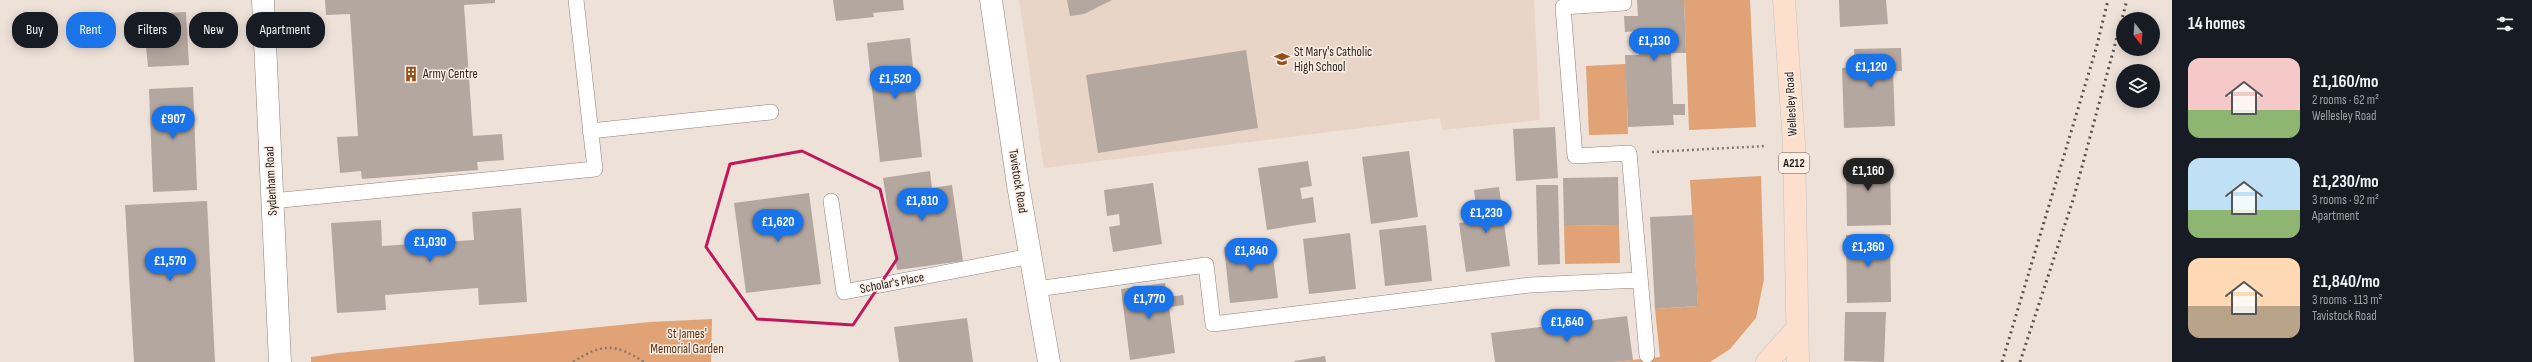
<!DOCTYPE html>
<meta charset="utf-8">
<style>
:root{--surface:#171b24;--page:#242831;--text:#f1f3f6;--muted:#9ea1a6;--accent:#1a73e8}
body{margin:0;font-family:"Sofia Sans Condensed",sans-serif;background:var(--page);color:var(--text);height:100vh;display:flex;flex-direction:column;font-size:15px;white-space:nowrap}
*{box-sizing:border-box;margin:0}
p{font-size:13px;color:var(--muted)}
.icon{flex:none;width:22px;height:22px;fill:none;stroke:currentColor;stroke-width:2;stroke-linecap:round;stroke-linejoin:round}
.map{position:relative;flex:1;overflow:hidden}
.side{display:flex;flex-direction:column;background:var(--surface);width:360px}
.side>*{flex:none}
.banner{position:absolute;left:12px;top:12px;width:380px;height:36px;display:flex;gap:8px}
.needle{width:26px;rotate:163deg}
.controls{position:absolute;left:2116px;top:12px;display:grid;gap:8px}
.controls a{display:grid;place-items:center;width:44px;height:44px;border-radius:50%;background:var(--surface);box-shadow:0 2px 10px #0003;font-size:20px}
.price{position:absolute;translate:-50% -34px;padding:0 9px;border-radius:14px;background:var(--accent);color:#fff;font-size:13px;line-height:26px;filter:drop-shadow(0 1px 2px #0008)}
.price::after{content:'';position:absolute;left:50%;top:24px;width:12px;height:9px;margin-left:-6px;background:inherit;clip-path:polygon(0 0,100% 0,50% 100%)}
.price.on{background:#222;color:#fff}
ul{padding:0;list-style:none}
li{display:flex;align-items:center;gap:12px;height:100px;padding:0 16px}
li span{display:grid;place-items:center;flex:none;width:112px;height:80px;border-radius:12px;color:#555}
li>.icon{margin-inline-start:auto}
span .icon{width:48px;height:48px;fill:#fffc;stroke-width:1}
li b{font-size:17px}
h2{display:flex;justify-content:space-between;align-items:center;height:48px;padding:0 16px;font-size:17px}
.pill{padding:0 14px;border-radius:16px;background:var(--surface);box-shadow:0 2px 10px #0003;font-size:14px;line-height:36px}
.pill.on{background:var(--accent);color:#fff}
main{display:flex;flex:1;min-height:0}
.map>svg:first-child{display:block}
.built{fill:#e9d5c8}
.green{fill:#e1a276}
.building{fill:#b4a79f}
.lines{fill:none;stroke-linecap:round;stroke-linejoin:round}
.lane-casing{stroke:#8e827a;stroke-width:16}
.street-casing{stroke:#8e827a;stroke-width:23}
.primary-casing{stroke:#c6c5c4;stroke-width:23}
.path{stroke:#837a75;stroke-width:2.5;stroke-dasharray:2 3;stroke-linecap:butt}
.lane{stroke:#fff;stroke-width:15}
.street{stroke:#fff;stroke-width:22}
.primary{stroke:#fce0cd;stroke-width:22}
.rail{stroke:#58514d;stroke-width:3;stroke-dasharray:2 4;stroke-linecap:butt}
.marked{fill:none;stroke:#c2185b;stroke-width:3;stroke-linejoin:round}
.labels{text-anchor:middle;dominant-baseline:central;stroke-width:3;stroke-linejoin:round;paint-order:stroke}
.shield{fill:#fceee5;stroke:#645d58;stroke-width:1}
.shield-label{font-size:12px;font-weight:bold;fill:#231f1c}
.poi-label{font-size:13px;fill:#231f1c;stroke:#fceee5;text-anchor:start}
.street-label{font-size:13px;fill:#231f1c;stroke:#fceee5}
.park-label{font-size:13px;fill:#533218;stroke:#fceee5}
</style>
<main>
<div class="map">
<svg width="2172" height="362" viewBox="0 0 2172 362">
<rect width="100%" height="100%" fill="#eee1d8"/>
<path class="built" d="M1019,0H1534L1540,120L1442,130L1440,118L1044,168Z"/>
<path class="green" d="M1684,0H1750L1756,127L1689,130Z
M1626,64L1628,134L1589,135L1586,66Z
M1761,176L1764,279L1756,318L1730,349L1710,362H1614L1660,357L1655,309L1698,306L1690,180Z
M1619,225L1620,263L1565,264L1564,226Z
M712,319L711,362H311V357L339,353L650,322Z"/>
<path class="building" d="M325,0H495V3L464,5L473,136L502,134L504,160L477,162L478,170L362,179L361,171L340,173L337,137L358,136L350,14L326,15Z
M833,0H903L904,10L873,13L874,17L836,21Z
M1067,0H1112L1084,14L1070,16Z
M1637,0H1684L1686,53H1671L1673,104H1685V115H1673L1674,125L1628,127L1625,55H1639V31L1625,32L1624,16H1638Z
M1839,0H1886L1888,24L1840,27Z
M186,12L189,65L148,67L146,47H137V32H147L146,14Z
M910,38L922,157L880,162L867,43Z
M1901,48L1902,71H1893L1895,126L1844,128L1842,68L1855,67L1854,49Z
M1246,50L1258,128L1098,153L1086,75Z
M193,87L197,190L153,192L149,89Z
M1555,127L1558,178L1516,181L1513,129Z
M1409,151L1418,217L1371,224L1362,157Z
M1890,159L1891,225L1847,226L1846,160Z
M1308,161L1312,186L1300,188L1302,199L1313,197L1316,222L1267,230L1258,168Z
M930,171L932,188L952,185L963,261L897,270L883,178Z
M1618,177L1619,225L1564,226L1563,178Z
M1153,183L1162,244L1113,252L1109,227L1120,225L1119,214L1107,216L1104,190Z
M1536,185H1558L1560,264L1538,265Z
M1499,187L1510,266L1466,272L1459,223L1478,221L1474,190Z
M809,193L821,284L746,293L734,203Z
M207,201L215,362H134L125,205Z
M521,208L527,302L479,305L478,288L385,295L386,310L337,313L331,223L381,220L382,246L474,240L472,212Z
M1693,215L1698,306L1655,309L1650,217Z
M1426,225L1432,281L1385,286L1379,230Z
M1350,233L1356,289L1309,294L1303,239Z
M1890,234L1891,302L1847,303L1846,235Z
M1271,241L1278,298L1230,303L1224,247Z
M1165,283L1167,297L1183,295L1184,305L1169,307L1175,353L1130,360L1121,289Z
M1845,312H1886L1884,362L1844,361Z
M1627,316L1633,360L1614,362H1495L1491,333Z
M967,318L973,362H899L894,327Z
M1325,356L1326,362H1295L1294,361Z"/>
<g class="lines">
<g class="lane-casing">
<path id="lane" d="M1623,0L1624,3L1563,7L1575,156L1629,153L1647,355
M590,131L771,112
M272,201L595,169L576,0
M831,201L844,292L1031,256
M1037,289L1206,265L1213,324L1530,285L1640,280"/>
</g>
<g class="street-casing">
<path id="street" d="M263,0L280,362
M991,0L1018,185L1049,362"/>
</g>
<g class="primary-casing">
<path id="primary" d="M1784,0L1794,144L1798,362
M1767,362L1797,329"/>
</g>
<path class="path" d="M1652,152L1766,146
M573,362C603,343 614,343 644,362"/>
<use href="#lane" class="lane"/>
<use href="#street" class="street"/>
<use href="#primary" class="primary"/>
<path class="rail" d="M2002,362L2096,49L2108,0
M2020,362L2073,200L2127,0"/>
</g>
<path class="marked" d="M802,151L880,189L897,259L853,325L757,319L706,247L730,164Z"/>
<defs>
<g id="school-bare" transform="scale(1.2)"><path d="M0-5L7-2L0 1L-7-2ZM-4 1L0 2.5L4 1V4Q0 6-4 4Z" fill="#91511b" stroke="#fceee5" stroke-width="2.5" paint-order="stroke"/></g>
<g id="building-bare" transform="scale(1.2)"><path d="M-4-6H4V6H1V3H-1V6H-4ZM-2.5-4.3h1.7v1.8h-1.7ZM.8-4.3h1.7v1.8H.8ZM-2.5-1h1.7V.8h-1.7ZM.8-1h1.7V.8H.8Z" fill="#91511b" stroke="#fceee5" stroke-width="2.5" paint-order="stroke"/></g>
</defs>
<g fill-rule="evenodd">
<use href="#school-bare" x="1282" y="59"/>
<use href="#building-bare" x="411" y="74"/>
</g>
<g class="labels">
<rect class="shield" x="1779" y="153" width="30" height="20" rx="3"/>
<g class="shield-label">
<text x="1794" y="163">A212</text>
</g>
<g class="poi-label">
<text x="1294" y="52">St Mary's Catholic<tspan x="1294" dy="15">High School</tspan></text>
<text x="423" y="74">Army Centre</text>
</g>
<g class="street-label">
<text transform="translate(1791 104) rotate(-93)">Wellesley Road</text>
<text transform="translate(271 181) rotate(-93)">Sydenham Road</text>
<text transform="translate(1018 181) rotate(81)">Tavistock Road</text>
<text transform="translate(892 283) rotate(-11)">Scholar's Place</text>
</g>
<g class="park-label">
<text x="687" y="334">St James'<tspan x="687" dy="15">Memorial Garden</tspan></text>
</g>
</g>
</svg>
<div class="controls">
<a><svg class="needle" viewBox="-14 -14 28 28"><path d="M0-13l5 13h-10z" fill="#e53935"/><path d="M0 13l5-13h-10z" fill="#9ea1a6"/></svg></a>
<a><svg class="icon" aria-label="layers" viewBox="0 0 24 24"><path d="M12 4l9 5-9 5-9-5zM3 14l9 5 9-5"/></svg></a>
</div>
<b class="price" style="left:1654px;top:62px">£1,130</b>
<b class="price" style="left:1871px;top:88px">£1,120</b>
<b class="price" style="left:895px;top:100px">£1,520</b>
<b class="price" style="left:173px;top:140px">£907</b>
<b class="price on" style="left:1868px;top:192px">£1,160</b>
<b class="price" style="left:922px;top:222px">£1,810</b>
<b class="price" style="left:1486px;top:234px">£1,230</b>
<b class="price" style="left:778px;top:243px">£1,620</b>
<b class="price" style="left:430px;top:263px">£1,030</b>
<b class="price" style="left:1868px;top:268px">£1,360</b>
<b class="price" style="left:1251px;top:272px">£1,840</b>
<b class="price" style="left:170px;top:282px">£1,570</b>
<b class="price" style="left:1149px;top:320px">£1,770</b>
<b class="price" style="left:1567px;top:343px">£1,640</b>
<div class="banner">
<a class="pill">Buy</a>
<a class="pill on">Rent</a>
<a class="pill">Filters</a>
<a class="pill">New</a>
<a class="pill">Apartment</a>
</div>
</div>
<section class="side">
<h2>14 homes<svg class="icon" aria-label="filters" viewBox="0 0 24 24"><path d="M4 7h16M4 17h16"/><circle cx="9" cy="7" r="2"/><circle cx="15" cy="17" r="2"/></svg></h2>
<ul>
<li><span style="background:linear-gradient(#f6c9c9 65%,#8fb573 0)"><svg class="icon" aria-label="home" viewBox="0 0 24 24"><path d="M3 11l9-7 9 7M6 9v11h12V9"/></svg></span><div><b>£1,160/mo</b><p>2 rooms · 62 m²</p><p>Wellesley Road</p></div></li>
<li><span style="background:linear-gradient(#bfe0f5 65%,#8fb573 0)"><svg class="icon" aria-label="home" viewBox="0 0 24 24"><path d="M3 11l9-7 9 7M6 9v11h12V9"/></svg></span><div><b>£1,230/mo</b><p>3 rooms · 92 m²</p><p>Apartment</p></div></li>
<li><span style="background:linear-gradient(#ffd9b3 60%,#b9a48a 0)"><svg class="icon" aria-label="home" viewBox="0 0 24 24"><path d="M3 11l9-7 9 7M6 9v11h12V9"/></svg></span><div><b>£1,840/mo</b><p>3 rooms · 113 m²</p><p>Tavistock Road</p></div></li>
</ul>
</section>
</main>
